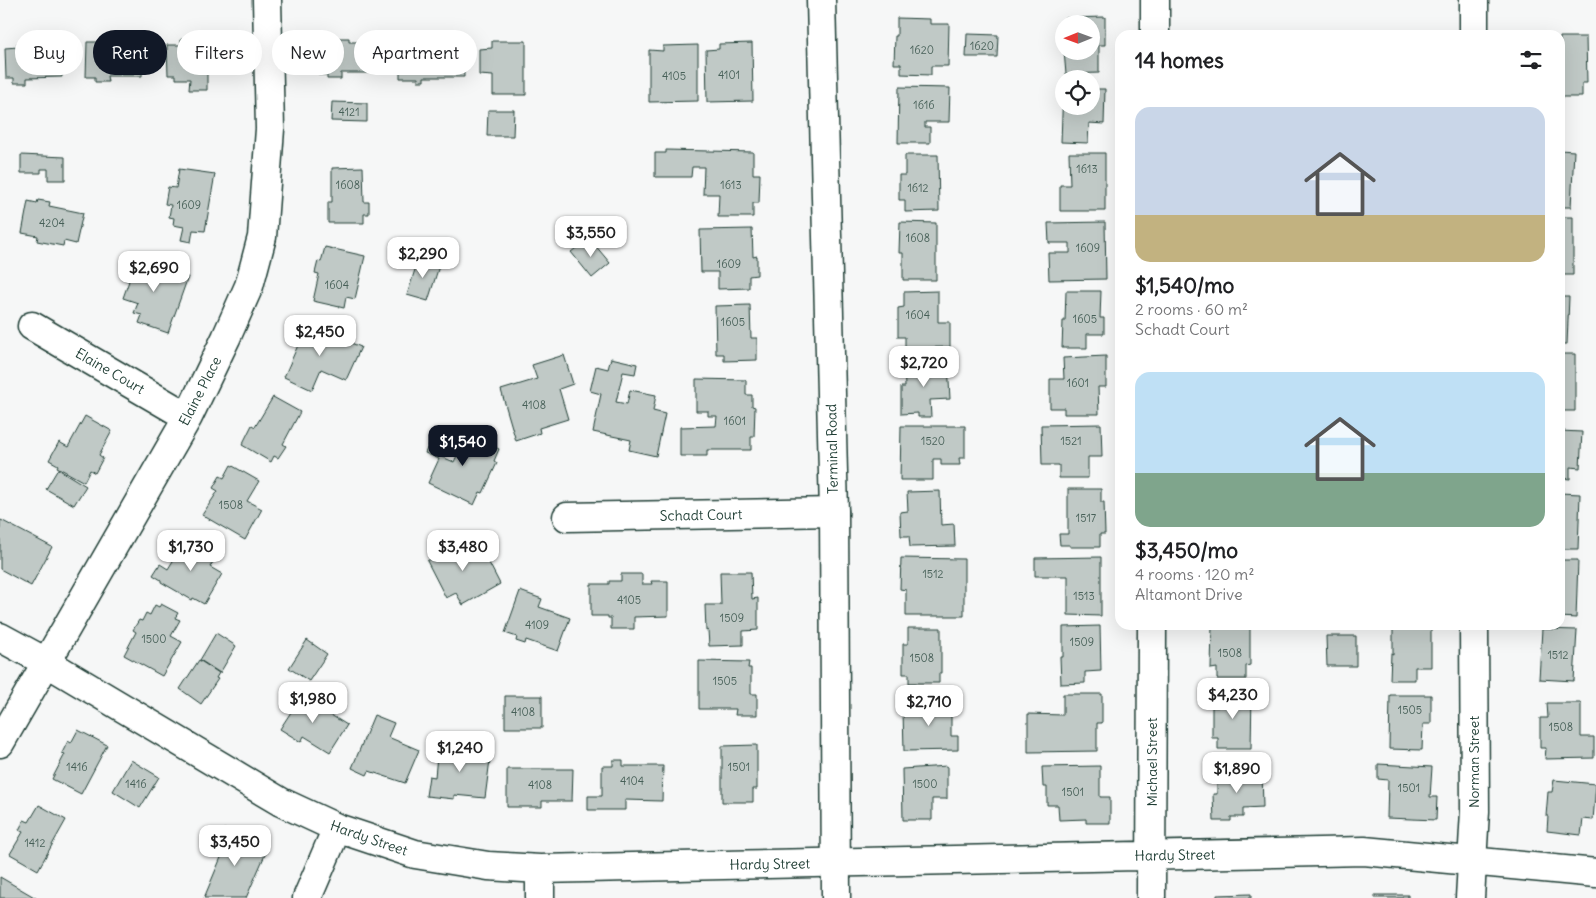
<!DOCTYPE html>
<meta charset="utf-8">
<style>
:root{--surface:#fff;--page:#f2f2f2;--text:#202124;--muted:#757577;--accent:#111827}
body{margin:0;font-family:Delius,sans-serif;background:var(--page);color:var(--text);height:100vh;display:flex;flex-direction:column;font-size:19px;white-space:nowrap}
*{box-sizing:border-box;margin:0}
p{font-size:16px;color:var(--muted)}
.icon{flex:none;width:28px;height:28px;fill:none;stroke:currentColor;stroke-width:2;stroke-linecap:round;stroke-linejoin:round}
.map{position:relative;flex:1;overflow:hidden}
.side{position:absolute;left:1115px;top:30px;width:450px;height:600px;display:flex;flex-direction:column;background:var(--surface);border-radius:15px;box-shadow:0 5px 20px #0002}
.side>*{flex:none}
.top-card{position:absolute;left:15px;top:30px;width:475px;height:45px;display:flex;gap:10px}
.needle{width:32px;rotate:269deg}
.fabs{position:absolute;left:1055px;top:15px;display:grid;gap:10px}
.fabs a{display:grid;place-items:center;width:45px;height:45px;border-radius:50%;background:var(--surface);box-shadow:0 5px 20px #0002;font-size:25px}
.price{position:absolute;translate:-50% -42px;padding:0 11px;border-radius:10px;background:#fff;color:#222;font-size:16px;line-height:32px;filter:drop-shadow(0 1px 2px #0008)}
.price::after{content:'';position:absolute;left:50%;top:30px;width:15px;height:11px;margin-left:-8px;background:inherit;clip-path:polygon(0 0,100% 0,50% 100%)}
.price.current{background:var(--accent);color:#fff}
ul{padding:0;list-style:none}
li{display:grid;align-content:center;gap:10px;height:265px;padding:0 20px}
li span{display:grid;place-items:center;height:155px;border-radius:15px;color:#555}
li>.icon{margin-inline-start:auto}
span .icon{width:90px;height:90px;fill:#fffc;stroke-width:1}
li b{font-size:21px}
h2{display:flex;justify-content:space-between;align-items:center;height:60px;padding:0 20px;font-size:21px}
.pill{padding:0 18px;border-radius:22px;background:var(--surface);box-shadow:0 5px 20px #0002;font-size:18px;line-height:45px}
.pill.current{background:var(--accent);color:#fff}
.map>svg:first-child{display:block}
.building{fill:#c0c9c6;stroke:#1f3d34}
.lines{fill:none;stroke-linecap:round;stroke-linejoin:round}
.minor-casing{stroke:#1f3d34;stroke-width:31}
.major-casing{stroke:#1f3d34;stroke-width:31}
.minor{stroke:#fff;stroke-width:28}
.major{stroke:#fff;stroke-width:28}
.labels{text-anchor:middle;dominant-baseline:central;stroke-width:4.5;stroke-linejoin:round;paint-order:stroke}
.number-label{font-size:11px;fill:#476058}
.street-label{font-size:14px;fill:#1f3d34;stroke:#fff}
</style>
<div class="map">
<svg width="1596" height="898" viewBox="0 0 1596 898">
<rect width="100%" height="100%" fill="#f6f7f7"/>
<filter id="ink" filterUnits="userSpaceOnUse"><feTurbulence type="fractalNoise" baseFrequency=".02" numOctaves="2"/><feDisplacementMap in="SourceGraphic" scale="10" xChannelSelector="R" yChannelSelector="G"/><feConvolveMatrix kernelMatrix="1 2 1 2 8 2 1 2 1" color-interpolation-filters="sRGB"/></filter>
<g filter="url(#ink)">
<path class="building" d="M1105,17V45H1099V73L1066,74L1064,51H1091V24H1065V18Z
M897,18L930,19V24H949L948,66H931V75L901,74V64H894L895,36H897Z
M967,34L998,35L997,57H966Z
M1560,37H1586L1587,83H1582V97H1560Z
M333,38H349V42H376L377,73H341V79H327V75H319V43L333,42Z
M181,39H195V45H226V73H207V90H189L190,79H176V75H168L167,45H181Z
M463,41L464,77H424V81H418V78H400V48H424V42Z
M492,41H526V95H493V76L479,75V49L492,48Z
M35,42V45H61L62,77L27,78V83H14V78H6L5,48L18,47L17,43Z
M87,42H108V46H126V43L143,44L142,76H107L108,82H95V77H86Z
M752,43L753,101L707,102L706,50L719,49V44Z
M698,45V101L649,102V50L663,51V46Z
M899,87L950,88L949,122H925V127H930V143H898Z
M1063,88L1064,106H1091V89H1105L1104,124L1089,123L1088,143L1061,142Z
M332,102L367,103V122L331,121Z
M488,110H514L513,136H487Z
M666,150L753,152V174H760L759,203H753V217H718L719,194H703L704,167H692L691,177H655V153H666Z
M1560,150L1574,151L1571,207H1560Z
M1069,153H1105V211H1060V185H1070Z
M21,155L65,157V180H48V169H41V173H21Z
M905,155H938L939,211L905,212V200H899V175H905Z
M363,167L364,202H369V214H364V223H328V202H332V168Z
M179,169L215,174L205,231L193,230L191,242L181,240L184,227L173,225L174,218L169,217L171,205L165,204L168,187L176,188Z
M38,200L50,202L49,206L83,213L76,244L64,241L63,246L37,241L38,236L22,233L28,201L37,203Z
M1560,217H1573V275H1560Z
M900,222L936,223V280H903V253H899Z
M1105,222L1106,279L1049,280L1048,253H1070V243H1049L1048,223Z
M752,229L753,257L757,256V275L749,276V288L718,289V272H701L700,230Z
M589,238L610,263L592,278L571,252Z
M325,247L365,256L355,299L346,297L344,308L313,301L319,274L315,273L318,261L321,262Z
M419,257L440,263L428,301L407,295Z
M131,258L188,277L168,333L139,323L142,315L134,313L138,303L123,298L129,281L124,279Z
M938,291V322H950V347L905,348V337H898V308L904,307V292Z
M1066,291H1101L1100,318H1104V334H1087V348H1062L1063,321H1065Z
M1560,297H1569L1567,344H1560Z
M750,305L751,338H757V360L724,361V354H716L715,306Z
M306,324L345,340V338L352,341L351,343L361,347L346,380L321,369L312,390L284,377L299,343L294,341L298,331L303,333Z
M1560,354H1575V411H1560Z
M564,355L573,384L559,389L568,419L539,428L540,433L516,441L501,390L537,379L532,365Z
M1106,356V387H1098L1099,414H1064V408H1050V379H1064L1063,358Z
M611,358L637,364L635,374L623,372L616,402L627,404L630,390L656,395L653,411L665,414L656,456L629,450L631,440L593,432L601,394L590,391L596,366L608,369Z
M948,363L950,399L930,400L931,417H918V413L901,414V387H905L904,365Z
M696,379L746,380V395H752V406L755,407L754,437H751V450H707V456H680V427L716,426L717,416H708V411H696Z
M273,397L300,412L283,444L286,446L278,458L274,456L271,462L242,445L252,425L255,427Z
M85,416L112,431L99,455L103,458L95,473L90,470L84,482L57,467L58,465L49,460L59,442L68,447Z
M1101,424L1102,457H1088V478H1059V465H1042L1041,425Z
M901,426H965V458H959L960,465H941V459H933V480H900Z
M1560,431L1582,432L1580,468L1570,467V479L1560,478Z
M435,432L450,440L442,457L454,462L467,434L499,449L494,461L497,463L483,493L480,492L474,505L428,483L439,459L425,453Z
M231,465L259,481L247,501L262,509L245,540L202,515L218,491L213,488L220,476L224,478Z
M58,469L86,486L74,505L46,489Z
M1068,489H1101V502H1104L1105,534H1100V547H1070V545H1060L1059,534H1068Z
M940,491L941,525L954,524L955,546L910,547L909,536H901L900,512L908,511L907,492Z
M1560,493L1580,494L1578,549H1560Z
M1,520L52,547L31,586L0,569V522Z
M191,537L218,553L210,567L222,574L204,604L193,598L192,600L161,582V580L153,575L160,564L168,569L182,546L184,548Z
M469,537L479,554L486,557L500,584L463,605L456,593L446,598L427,561Z
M1101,557V616L1068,615V576H1035V558Z
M901,558L964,559V616H906V590L900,589Z
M1560,560H1578L1576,618L1560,617Z
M720,572H751L752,599L758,598V630L743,631V645L709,646L708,630L706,631L705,605H721Z
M621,574H642V584H652L651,581H668V616L634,617V629H611V618H608V616H591V584H609V581H621Z
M520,591L542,599L539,607L570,618L558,651L526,640L525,644L516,641L517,637L505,633Z
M161,604L178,613L175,618L180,620L171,636L182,642L162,676L124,655L136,632L133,630L139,620L142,621L146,613L150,615L155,605L159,607Z
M1212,625H1250V665L1246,666V679H1217V668L1211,669Z
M1393,625H1431V667H1415V680H1390L1391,653L1393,654Z
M1100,626L1101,671L1085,672V683L1061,684L1060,657H1063V627Z
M908,628H941V673H939V683H909V674H903V644H908Z
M1542,629L1577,630L1574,681L1539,679Z
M216,633L236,646L220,673L200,660Z
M1326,636H1356V666H1327Z
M307,640L327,654L309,681L289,668Z
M199,660L219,673L216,678L218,679L201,704L180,689Z
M699,661L749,662L748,668H751V694H757V715H735L736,709H699Z
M1218,691H1252L1251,749H1218V738H1212V707H1218Z
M304,692L321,703L318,707L347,725L330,752L304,736L301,742L280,729Z
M1063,694H1102V723H1097V751L1028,752V714L1063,715Z
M1390,695H1431V724H1423L1422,750L1389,749Z
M505,696H542V728H505Z
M951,701V736H958V750L904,751L903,711H908V702Z
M1547,703H1581V737H1594V758L1545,759L1546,748H1540V718H1548Z
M374,715L394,723L388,737L419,750L405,783L369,771L367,775L352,768Z
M78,730L107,745L81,794L52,779L65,754L62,753L68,741L71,743Z
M438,745L491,752L485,798L454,795V799L426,796L429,776L435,777Z
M757,745V789H753V802H722V746Z
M131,760L159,777L140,808L113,791Z
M613,760H623V766H663L662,801L625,800V810H588V796H602V766H613Z
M1378,764L1432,767L1430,797H1437L1436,820L1387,818L1388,780L1378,779Z
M947,766V799H932V820H903L902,769Z
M1100,766V797H1110V823H1086V819L1059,820L1058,805H1047V787H1043L1042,767Z
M507,769H573L572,801H542V807H507Z
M1217,771H1262L1263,807L1243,808V817H1231V821H1214L1213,794H1217Z
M1554,780L1596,784L1593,820L1583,819L1581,835L1547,831L1548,816H1546L1548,792H1552Z
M39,805L66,820L38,870L10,854L23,832L19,830L24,820L29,822Z
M224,829L268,848L246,898H204L222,855L214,852Z
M0,877L36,898H0Z
M1251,894V898H1217V895Z
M1375,895H1408V898H1375Z"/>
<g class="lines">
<g class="minor-casing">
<path id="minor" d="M1474,0V35
M1155,35V0
M32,326L188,417
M567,517L834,512
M0,637L46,662L281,802L337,828L415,854L488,866L540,869L1364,851L1596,873
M0,743L188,417L226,338L249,286L262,237L270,129L267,0
M540,869V898
M307,898L337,828
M1151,898L1152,625
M1470,898L1475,811L1474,625"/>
</g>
<g class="major-casing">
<path id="major" d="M821,0L834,512L836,898"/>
</g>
<use href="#minor" class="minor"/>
<use href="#major" class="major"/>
</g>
</g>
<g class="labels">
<g class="number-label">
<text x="982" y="46">1620</text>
<text x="922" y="50">1620</text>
<text x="729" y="75">4101</text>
<text x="674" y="76">4105</text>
<text x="924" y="105">1616</text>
<text x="349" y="112">4121</text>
<text x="1087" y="169">1613</text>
<text x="348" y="185">1608</text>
<text x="731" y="185">1613</text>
<text x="918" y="188">1612</text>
<text x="189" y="205">1609</text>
<text x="52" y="223">4204</text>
<text x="918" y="238">1608</text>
<text x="1088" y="248">1609</text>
<text x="729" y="264">1609</text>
<text x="337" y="285">1604</text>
<text x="918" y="315">1604</text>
<text x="1085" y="319">1605</text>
<text x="733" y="322">1605</text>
<text x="1078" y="383">1601</text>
<text x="534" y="405">4108</text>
<text x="735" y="421">1601</text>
<text x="933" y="441">1520</text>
<text x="1071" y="441">1521</text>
<text x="231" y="505">1508</text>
<text x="1086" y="518">1517</text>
<text x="933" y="574">1512</text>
<text x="1084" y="596">1513</text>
<text x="629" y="600">4105</text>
<text x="732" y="618">1509</text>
<text x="537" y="625">4109</text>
<text x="154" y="639">1500</text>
<text x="1082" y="642">1509</text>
<text x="1230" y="653">1508</text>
<text x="1558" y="655">1512</text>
<text x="922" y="658">1508</text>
<text x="725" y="681">1505</text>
<text x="1410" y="710">1505</text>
<text x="523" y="712">4108</text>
<text x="1561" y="727">1508</text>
<text x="77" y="767">1416</text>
<text x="739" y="767">1501</text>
<text x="632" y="781">4104</text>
<text x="136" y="784">1416</text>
<text x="925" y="784">1500</text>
<text x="540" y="785">4108</text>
<text x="1409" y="788">1501</text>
<text x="1073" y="792">1501</text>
<text x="35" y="843">1412</text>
</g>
<g class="street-label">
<text transform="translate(110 371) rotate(30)">Elaine Court</text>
<text transform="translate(200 391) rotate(-63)">Elaine Place</text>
<text transform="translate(832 449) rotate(-91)">Terminal Road</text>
<text transform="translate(701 515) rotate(-1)">Schadt Court</text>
<text transform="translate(1152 762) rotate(-90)">Michael Street</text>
<text transform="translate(1474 762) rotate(-90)">Norman Street</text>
<text transform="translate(369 838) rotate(19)">Hardy Street</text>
<text transform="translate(1175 855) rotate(-1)">Hardy Street</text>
<text transform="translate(770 864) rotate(-1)">Hardy Street</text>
</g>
</g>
</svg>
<div class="fabs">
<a><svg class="needle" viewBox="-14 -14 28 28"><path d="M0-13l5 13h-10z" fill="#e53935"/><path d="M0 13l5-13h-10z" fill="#757577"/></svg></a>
<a><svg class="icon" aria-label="locate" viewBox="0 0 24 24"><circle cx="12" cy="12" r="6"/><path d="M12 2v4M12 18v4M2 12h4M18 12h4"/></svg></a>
</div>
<b class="price" style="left:591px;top:258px">$3,550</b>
<b class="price" style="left:423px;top:279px">$2,290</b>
<b class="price" style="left:154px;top:293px">$2,690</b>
<b class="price" style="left:320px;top:357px">$2,450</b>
<b class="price" style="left:924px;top:388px">$2,720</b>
<b class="price current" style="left:463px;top:467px">$1,540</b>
<b class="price" style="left:191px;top:572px">$1,730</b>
<b class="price" style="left:463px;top:572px">$3,480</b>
<b class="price" style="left:1233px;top:720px">$4,230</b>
<b class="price" style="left:313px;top:724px">$1,980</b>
<b class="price" style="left:929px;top:727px">$2,710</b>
<b class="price" style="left:460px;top:773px">$1,240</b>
<b class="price" style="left:1237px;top:794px">$1,890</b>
<b class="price" style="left:235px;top:867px">$3,450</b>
<div class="top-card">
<a class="pill">Buy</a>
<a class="pill current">Rent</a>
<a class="pill">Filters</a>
<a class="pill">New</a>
<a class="pill">Apartment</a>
</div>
<section class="side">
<h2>14 homes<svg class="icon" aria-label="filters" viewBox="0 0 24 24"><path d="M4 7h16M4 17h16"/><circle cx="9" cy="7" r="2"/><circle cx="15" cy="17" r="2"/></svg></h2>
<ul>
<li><span style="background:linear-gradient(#c9d6e8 70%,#c2b280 0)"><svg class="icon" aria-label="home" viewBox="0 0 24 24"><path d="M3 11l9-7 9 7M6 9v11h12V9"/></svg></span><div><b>$1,540/mo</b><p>2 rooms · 60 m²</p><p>Schadt Court</p></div></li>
<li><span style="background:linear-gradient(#bfe0f5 65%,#7fa58c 0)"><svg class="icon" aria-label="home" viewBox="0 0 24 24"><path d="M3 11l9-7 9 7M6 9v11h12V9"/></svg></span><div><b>$3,450/mo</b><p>4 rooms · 120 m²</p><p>Altamont Drive</p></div></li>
</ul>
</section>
</div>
